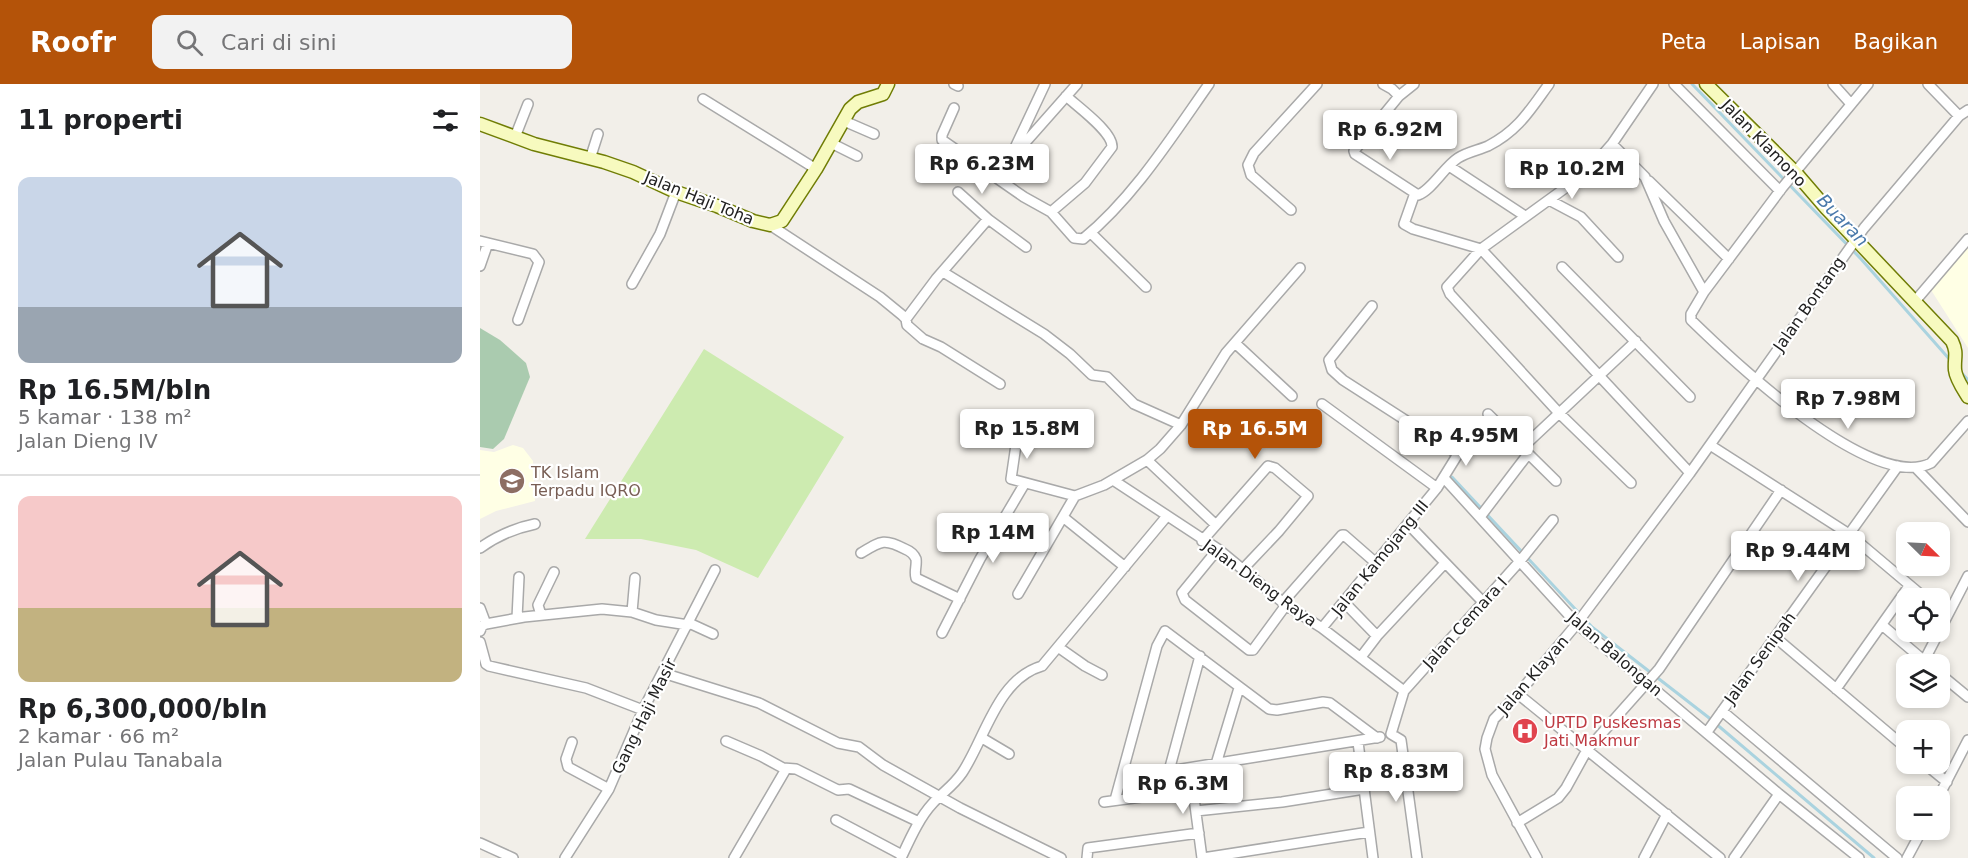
<!DOCTYPE html>
<html lang="id">
<meta charset="utf-8">
<style>
:root{--surface:#fff;--page:#f2f2f2;--text:#202124;--muted:#757577;--line:#e0e0e0;--accent:#b45309}
body{margin:0;font-family:"DejaVu Sans",sans-serif;background:var(--page);color:var(--text);height:100vh;display:flex;flex-direction:column;font-size:22px;white-space:nowrap}
*{box-sizing:border-box;margin:0}
p{font-size:20px;color:var(--muted)}
.icon{flex:none;width:33px;height:33px;fill:none;stroke:currentColor;stroke-width:2;stroke-linecap:round;stroke-linejoin:round}
.map{position:relative;flex:1;overflow:hidden}
.sheet{display:flex;flex-direction:column;background:var(--surface);width:480px}
.sheet>*{flex:none}
.needle{width:39px;rotate:114deg}
.fabs{position:absolute;left:1416px;top:438px;display:grid;gap:12px}
.fabs a{display:grid;place-items:center;width:54px;height:54px;border-radius:12px;background:var(--surface);box-shadow:0 3px 9px #0003;font-size:30px}
.price{position:absolute;translate:-50% -51px;padding:0 14px;border-radius:6px;background:#fff;color:#222;font-size:20px;line-height:39px;filter:drop-shadow(0 2px 3px #0008)}
.price::after{content:'';position:absolute;left:50%;top:36px;width:18px;height:14px;margin-left:-9px;background:inherit;clip-path:polygon(0 0,100% 0,50% 100%)}
.price.active{background:var(--accent);color:#fff}
ul{padding:0;list-style:none}
li{display:grid;align-content:center;gap:12px;height:318px;padding:0 18px}
li+li{border-top:2px solid var(--line)}
li span{display:grid;place-items:center;height:186px;border-radius:12px;color:#555}
li>.icon{margin-inline-start:auto}
span .icon{width:108px;height:108px;fill:#fffc;stroke-width:1}
li b{font-size:26px}
h2{display:flex;justify-content:space-between;align-items:center;height:72px;padding:0 18px;font-size:26px}
header{display:flex;align-items:center;gap:36px;box-sizing:border-box;height:84px;padding:0 30px;background:var(--accent);color:#fff}
header strong{font-size:28px}
nav{display:flex;gap:33px;margin-inline-start:auto;font-size:21px}
.search{width:420px;height:54px;background:var(--page);display:flex;align-items:center;gap:15px;box-sizing:border-box;padding:0 21px;border-radius:12px;color:var(--muted);font-size:22px}
main{display:flex;flex:1;min-height:0}
.map>svg:first-child{display:block}
.education{fill:#ffffe5}
.grass{fill:#cdebb0}
.cemetery{fill:#aacbaf}
.lines{fill:none;stroke-linecap:round;stroke-linejoin:round}
.stream{stroke:#aad3df;stroke-width:3}
.street-casing{stroke:#a9a9a9;stroke-width:12}
.secondary-casing{stroke:#707d05;stroke-width:15}
.street{stroke:#fff;stroke-width:9}
.secondary{stroke:#f7fabf;stroke-width:12}
.labels{text-anchor:middle;dominant-baseline:central;stroke-width:4.5;stroke-linejoin:round;paint-order:stroke}
.street-label{font-size:16px;fill:#222;stroke:#fff}
.education-label{font-size:16px;fill:#785e54;stroke:#fff;text-anchor:start}
.health-label{font-size:16px;fill:#be3a42;stroke:#fff;text-anchor:start}
.water-label{font-size:18px;font-style:italic;fill:#4a7aab;stroke:#fff}
</style>
<header>
<strong>Roofr</strong>
<div class="search"><svg class="icon" aria-label="search" viewBox="0 0 24 24"><circle cx="10" cy="10" r="6"/><path d="M15 15l6 6"/></svg>Cari di sini</div>
<nav><a>Peta</a><a>Lapisan</a><a>Bagikan</a></nav>
</header>
<main>
<section class="sheet">
<h2>11 properti<svg class="icon" aria-label="filters" viewBox="0 0 24 24"><path d="M4 7h16M4 17h16"/><circle cx="9" cy="7" r="2"/><circle cx="15" cy="17" r="2"/></svg></h2>
<ul>
<li><span style="background:linear-gradient(#c9d6e8 70%,#9aa5b1 0)"><svg class="icon" aria-label="home" viewBox="0 0 24 24"><path d="M3 11l9-7 9 7M6 9v11h12V9"/></svg></span><div><b>Rp 16.5M/bln</b><p>5 kamar · 138 m²</p><p>Jalan Dieng IV</p></div></li>
<li><span style="background:linear-gradient(#f6c9c9 60%,#c2b280 0)"><svg class="icon" aria-label="home" viewBox="0 0 24 24"><path d="M3 11l9-7 9 7M6 9v11h12V9"/></svg></span><div><b>Rp 6,300,000/bln</b><p>2 kamar · 66 m²</p><p>Jalan Pulau Tanabala</p></div></li>
</ul>
</section>
<div class="map">
<svg width="1488" height="774" viewBox="0 0 1488 774">
<rect width="100%" height="100%" fill="#f2efe9"/>
<path class="education" d="M1488,160V264L1451,206Z
M33,361L43,364L53,377L55,417L16,427L0,435V366L14,368Z"/>
<path class="grass" d="M224,265L364,353L278,494L216,466L161,455H105Z"/>
<path class="cemetery" d="M0,244L20,256L46,279L50,293L24,355L13,365L0,363Z"/>
<g class="lines">
<path class="stream" d="M1212,0L1381,175L1471,277
M1479,286L1488,296
M972,393L1112,543L1228,633L1394,774"/>
<g class="street-casing">
<path id="street" d="M474,0L478,2
M903,0L912,5L919,12
M934,0L919,12L874,67L875,70L938,111C952,106 964,83 978,74C987,68 999,66 1008,62C1038,47 1050,26 1069,0
M1194,0L1300,107
M1353,0L1371,20
M1448,0L1479,32
M223,15L336,85
M474,24L462,51V56L544,113L571,128L594,154L603,155C654,113 691,54 729,0
M364,37L394,50
M35,53L48,20
M351,59L377,72
M1132,60L1165,93L1184,137L1224,208L1211,230V236C1252,276 1392,409 1451,379L1488,337
M533,68L565,0
M110,75L118,50
M969,82L1045,132
M517,93L528,78L597,0
M1169,97L1249,175
M478,108L508,135
M935,109L924,140L933,145L1001,165L1210,389
M1069,116L1101,133L1138,173
M811,126L771,91L768,81L774,69L837,0
M571,128L605,99L632,63C633,48 598,23 586,12
M290,141L400,213L422,231L426,235L427,241L443,255L461,263L520,300
M611,149L666,203
M0,157L53,170L59,178L38,236
M0,182L8,159
M1082,183L1210,313
M463,188L564,250L590,270L612,291L627,293L654,320L701,341
M152,200L180,150L196,108
M1224,208L1302,104L1388,0
M1436,216L1488,155
M892,222L849,276L852,286L863,296L978,370
M426,235L456,195L508,135L546,163
M755,259L812,312
M842,320L957,404
M1008,330L1076,397
M537,354L531,395L595,412L624,401L667,376L680,365L701,341L746,269L820,184
M1230,361L1369,450L1445,514
M1042,364L1156,257
M667,376L736,441
M1436,384L1488,438
M964,394L1097,540L1299,710L1379,774
M633,396L738,465L806,521L842,544L924,607
M1151,399L1079,329L970,210L967,203L1001,165L1099,94L1117,77L1132,60L1173,0
M583,433L645,483
M1000,433L1048,370
M928,440L1003,518
M722,457L788,382L795,384L828,412L799,447L763,485
M0,464C17,452 35,444 55,440
M738,465L702,509L705,516L769,566H773L806,521
M381,469C401,457 404,454 425,465C430,467 434,470 436,475C437,482 434,487 436,494L480,515
M538,510L595,412
M803,518L862,451H864L896,479
M864,518L897,552
M0,524L6,540
M152,528L155,494
M61,531L58,521L74,488
M37,534L39,493
M209,539L233,550
M1402,541L1448,580
M842,544L957,404L978,370L996,347
M0,547L2,542L6,540L44,533L122,525L152,528L176,536L208,541
M462,549L500,475L545,399
M1295,553L1426,664
M0,558L6,580L9,582L106,604L163,626
M578,563L605,582L622,591
M881,573L897,552L965,479
M1444,577L1488,492
M183,589L279,619L358,659L379,663L403,681L480,724L581,774
M1460,590L1488,613
M1356,605L1429,502
M1038,610L1240,774
M1242,627L1417,774
M1227,648L1418,382
M911,650L924,607L1040,477L1073,436
M911,650L921,656L937,774
M502,654L529,670
M246,657L281,672L303,684L316,685L358,706L369,705L439,738
M92,658L86,675L88,683L129,705
M878,658L893,774
M736,680L759,604
M1445,680L1467,698
M710,684L722,774
M689,687L900,653
M683,709L720,572
M1459,712L1488,656
M635,716L677,562L685,547L789,625L797,626L843,618L850,619L897,654
M624,718L713,706
M716,727L802,718L884,705
M356,736L422,771
M1037,739L1078,714L1086,704L1107,666L1179,585L1301,406
M0,759L33,774
M85,774L129,705L163,626L235,486
M254,774L306,685
M421,774C430,755 439,734 453,719C463,708 473,702 482,689C505,655 517,595 562,582L687,432
M607,774L608,764L719,749
M723,774L889,748
M1057,774L1012,691L1005,665L1007,654L1014,635L1038,610L1095,542L1210,389L1384,144L1479,32L1488,26
M1164,774L1187,730
M1254,774L1299,710
M1427,774L1442,746"/>
</g>
<g class="secondary-casing">
<path id="secondary" d="M1226,0L1315,88L1346,124L1472,257C1478,270 1474,273 1475,286C1476,295 1483,305 1488,313
M0,40L54,60L124,78L153,88L196,108L237,122L273,137L290,141L302,137L336,85L370,25L378,18L403,10L408,0"/>
</g>
<use href="#street" class="street"/>
<use href="#secondary" class="secondary"/>
</g>
<defs>
<g id="school-disc" transform="scale(1.35)"><circle r="9.5" fill="#8d6e63" stroke="#fff"/><path d="M0-5L7-2L0 1L-7-2ZM-4 1L0 2.5L4 1V4Q0 6-4 4Z" fill="#fff"/></g>
<g id="hospital-disc" transform="scale(1.35)"><circle r="9.5" fill="#e0444e" stroke="#fff"/><path d="M-5-5h3v3.5h4V-5h3V5h-3V1.5h-4V5h-3Z" fill="#fff"/></g>
</defs>
<g fill-rule="evenodd">
<use href="#school-disc" x="32" y="397"/>
<use href="#hospital-disc" x="1045" y="647"/>
</g>
<g class="labels">
<g class="street-label">
<text transform="translate(1284 59) rotate(46)">Jalan Klamono</text>
<text transform="translate(219 114) rotate(22)">Jalan Haji Toha</text>
<text transform="translate(1329 220) rotate(-55)">Jalan Bontang</text>
<text transform="translate(900 474) rotate(-51)">Jalan Kamojang III</text>
<text transform="translate(780 499) rotate(36)">Jalan Dieng Raya</text>
<text transform="translate(985 539) rotate(-48)">Jalan Cemara I</text>
<text transform="translate(1135 570) rotate(41)">Jalan Balongan</text>
<text transform="translate(1280 574) rotate(-54)">Jalan Senipah</text>
<text transform="translate(1053 591) rotate(-49)">Jalan Klayan</text>
<text transform="translate(164 632) rotate(-64)">Gang Haji Masir</text>
</g>
<g class="education-label">
<text x="51" y="388">TK Islam<tspan x="51" dy="18">Terpadu IQRO</tspan></text>
</g>
<g class="health-label">
<text x="1064" y="638">UPTD Puskesmas<tspan x="1064" dy="18">Jati Makmur</tspan></text>
</g>
<g class="water-label">
<text transform="translate(1363 136) rotate(46)">Buaran</text>
</g>
</g>
</svg>
<div class="fabs">
<a><svg class="needle" viewBox="-14 -14 28 28"><path d="M0-13l5 13h-10z" fill="#e53935"/><path d="M0 13l5-13h-10z" fill="#757577"/></svg></a>
<a><svg class="icon" aria-label="locate" viewBox="0 0 24 24"><circle cx="12" cy="12" r="6"/><path d="M12 2v4M12 18v4M2 12h4M18 12h4"/></svg></a>
<a><svg class="icon" aria-label="layers" viewBox="0 0 24 24"><path d="M12 4l9 5-9 5-9-5zM3 14l9 5 9-5"/></svg></a>
<a>+</a>
<a>−</a>
</div>
<b class="price" style="left:910px;top:77px">Rp 6.92M</b>
<b class="price" style="left:502px;top:111px">Rp 6.23M</b>
<b class="price" style="left:1092px;top:116px">Rp 10.2M</b>
<b class="price" style="left:1368px;top:346px">Rp 7.98M</b>
<b class="price" style="left:547px;top:376px">Rp 15.8M</b>
<b class="price active" style="left:775px;top:376px">Rp 16.5M</b>
<b class="price" style="left:986px;top:383px">Rp 4.95M</b>
<b class="price" style="left:513px;top:480px">Rp 14M</b>
<b class="price" style="left:1318px;top:498px">Rp 9.44M</b>
<b class="price" style="left:916px;top:719px">Rp 8.83M</b>
<b class="price" style="left:703px;top:731px">Rp 6.3M</b>
</div>
</main>
